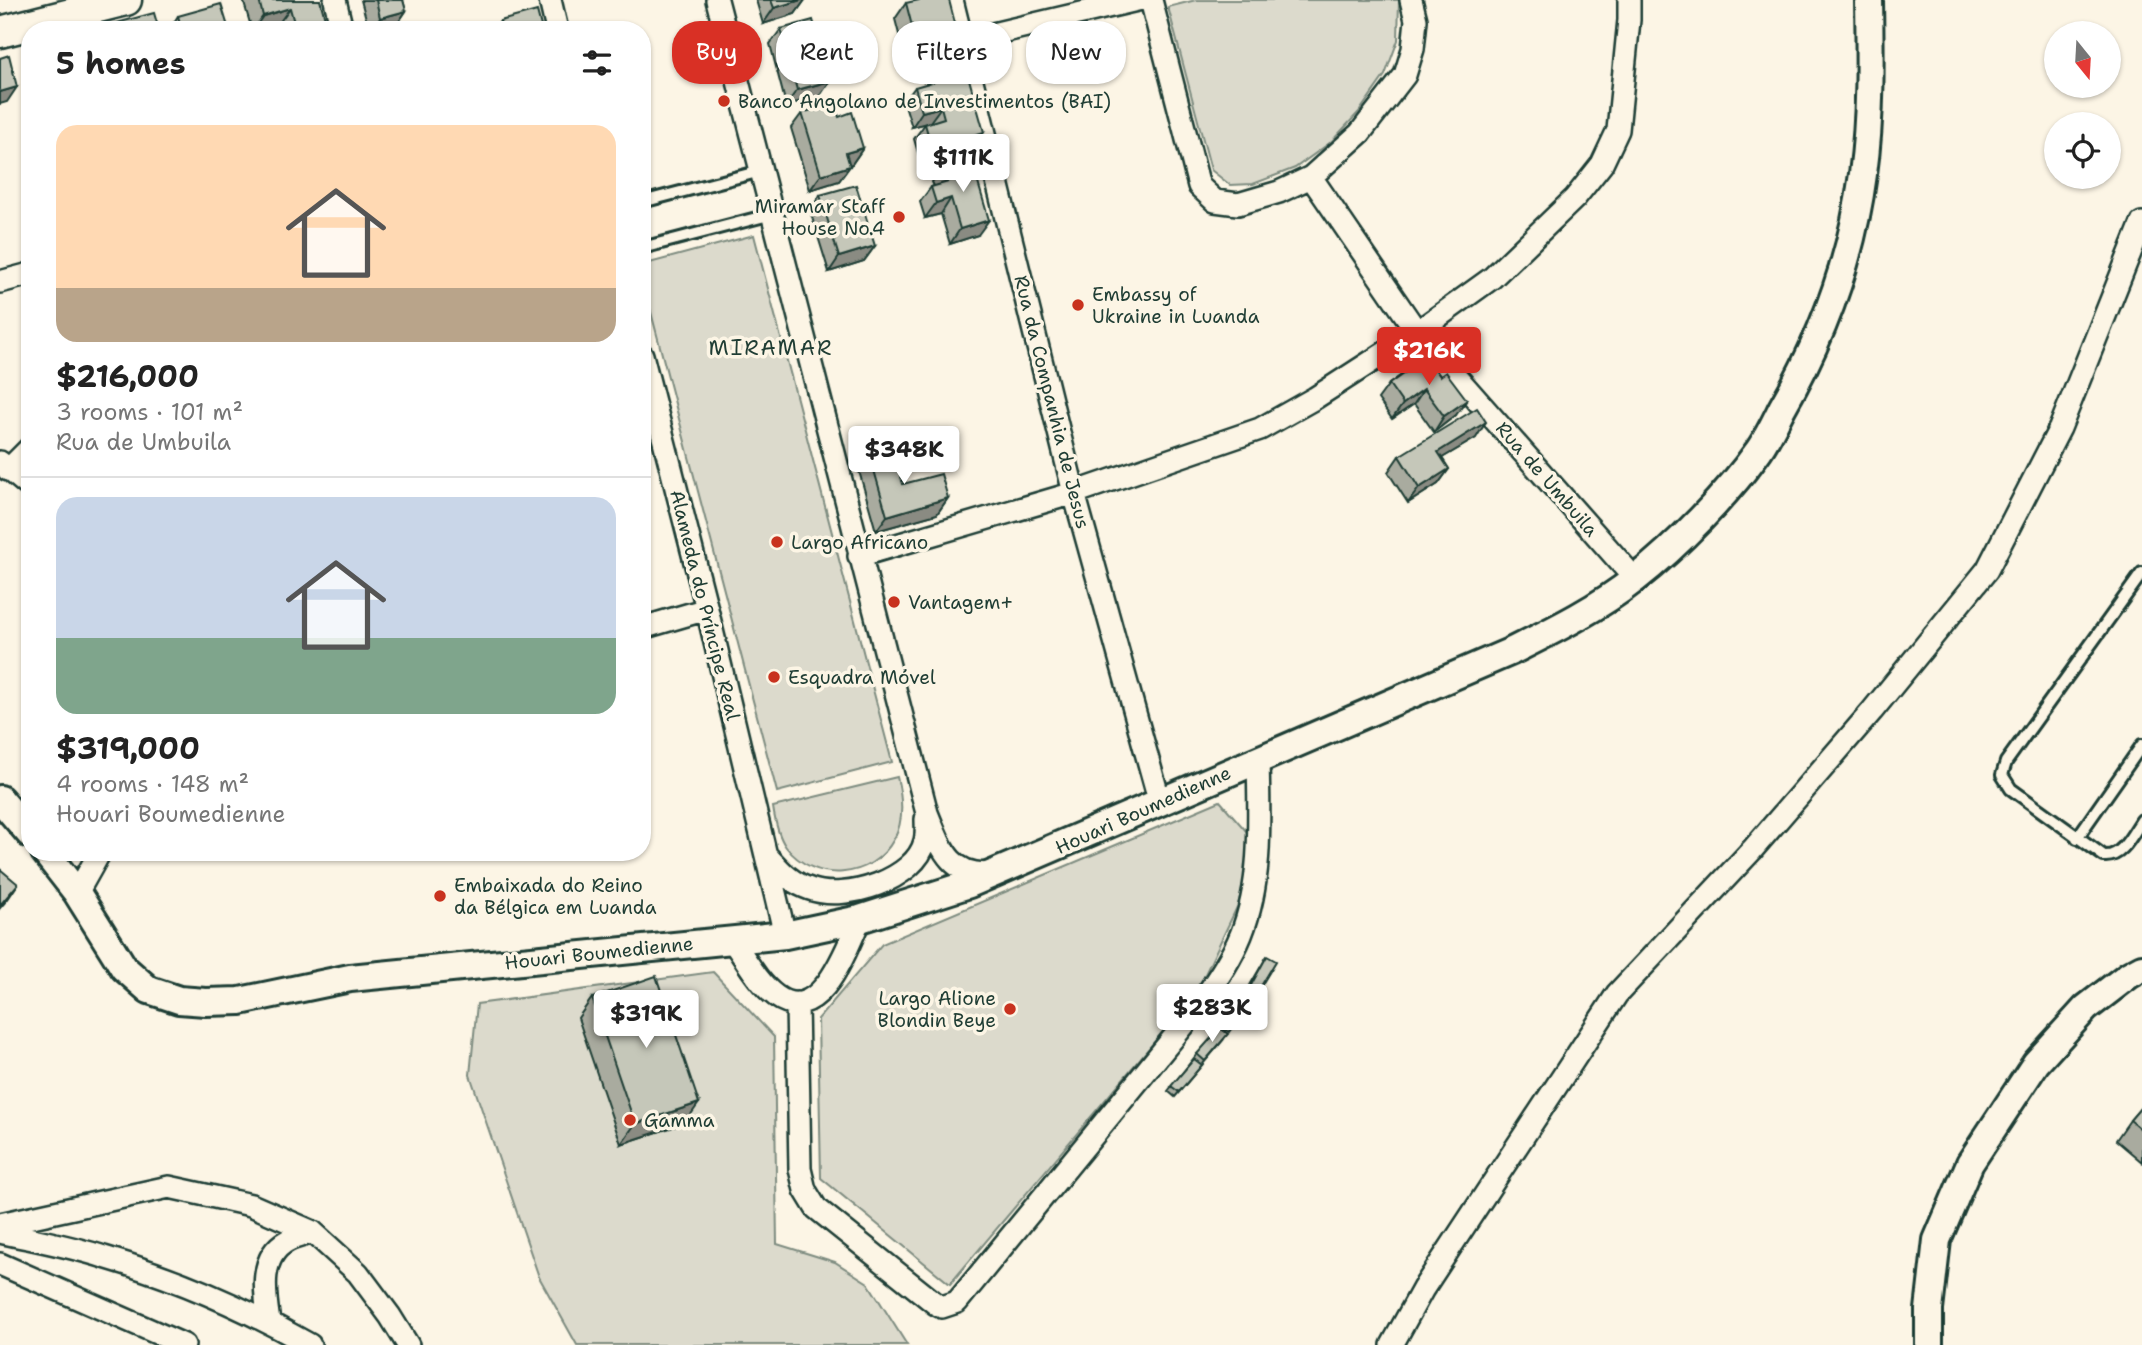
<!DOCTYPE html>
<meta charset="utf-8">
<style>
:root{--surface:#fff;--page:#f6f6f6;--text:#222;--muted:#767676;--line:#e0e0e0;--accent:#d93025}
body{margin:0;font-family:"Shantell Sans",sans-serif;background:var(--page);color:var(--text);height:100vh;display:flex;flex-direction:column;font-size:26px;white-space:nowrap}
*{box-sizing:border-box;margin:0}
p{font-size:23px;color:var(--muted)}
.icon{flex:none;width:38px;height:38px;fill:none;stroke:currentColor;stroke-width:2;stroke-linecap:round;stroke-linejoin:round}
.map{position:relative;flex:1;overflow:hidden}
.drawer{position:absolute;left:21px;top:21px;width:630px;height:840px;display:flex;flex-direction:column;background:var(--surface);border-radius:28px;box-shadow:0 2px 5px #0004}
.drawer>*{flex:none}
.hud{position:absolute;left:672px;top:21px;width:665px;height:63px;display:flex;gap:14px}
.needle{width:46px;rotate:162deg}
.controls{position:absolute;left:2044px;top:21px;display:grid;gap:14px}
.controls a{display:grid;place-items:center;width:77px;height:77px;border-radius:50%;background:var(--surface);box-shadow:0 2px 5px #0004;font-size:35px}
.price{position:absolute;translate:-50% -60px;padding:0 16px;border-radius:7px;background:#fff;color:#222;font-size:23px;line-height:46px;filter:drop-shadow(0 2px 4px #0008)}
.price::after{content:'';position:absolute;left:50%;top:42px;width:21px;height:16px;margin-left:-10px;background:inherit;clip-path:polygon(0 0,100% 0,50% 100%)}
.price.selected{background:var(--accent);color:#fff}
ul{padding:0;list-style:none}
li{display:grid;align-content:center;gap:14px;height:371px;padding:0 35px}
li+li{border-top:2px solid var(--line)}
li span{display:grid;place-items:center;height:217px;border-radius:21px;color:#555}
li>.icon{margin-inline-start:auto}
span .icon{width:126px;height:126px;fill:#fffc;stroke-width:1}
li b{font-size:30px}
h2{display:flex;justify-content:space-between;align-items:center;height:84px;padding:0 35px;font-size:30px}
.pill{padding:0 24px;border-radius:28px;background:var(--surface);box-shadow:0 2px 5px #0004;font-size:24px;line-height:63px}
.pill.selected{background:var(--accent);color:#fff}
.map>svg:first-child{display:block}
.green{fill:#dcdacc;stroke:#7e8c80;stroke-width:2}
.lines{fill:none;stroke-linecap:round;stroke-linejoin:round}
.service-casing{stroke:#1f3d34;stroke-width:16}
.minor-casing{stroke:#1f3d34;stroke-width:26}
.tertiary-casing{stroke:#1f3d34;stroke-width:32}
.secondary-casing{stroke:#1f3d34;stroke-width:35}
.service{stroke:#fcf5e5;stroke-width:10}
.minor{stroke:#fcf5e5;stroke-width:21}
.tertiary{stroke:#fcf5e5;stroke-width:26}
.secondary{stroke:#fcf5e5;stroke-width:30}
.wall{fill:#a9ab9f;stroke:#1f3d34;stroke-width:2}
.shaded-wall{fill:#8a8b82;stroke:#1f3d34;stroke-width:2}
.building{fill:#c5c7b9;stroke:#1f3d34;stroke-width:2}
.poi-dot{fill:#c8321e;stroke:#fcf5e5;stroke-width:2.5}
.labels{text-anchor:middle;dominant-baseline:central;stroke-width:7;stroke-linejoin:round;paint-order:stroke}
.poi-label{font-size:19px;fill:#1f3d34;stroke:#fcf5e5;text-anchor:start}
.street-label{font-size:19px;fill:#1f3d34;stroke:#fcf5e5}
.neighbourhood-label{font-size:21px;letter-spacing:2px;fill:#1f3d34;stroke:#fcf5e5}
</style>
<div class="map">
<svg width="2142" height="1345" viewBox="0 0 2142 1345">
<rect width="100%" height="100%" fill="#fcf5e5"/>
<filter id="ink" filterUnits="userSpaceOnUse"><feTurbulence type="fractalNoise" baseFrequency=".0143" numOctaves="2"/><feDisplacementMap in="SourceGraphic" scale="14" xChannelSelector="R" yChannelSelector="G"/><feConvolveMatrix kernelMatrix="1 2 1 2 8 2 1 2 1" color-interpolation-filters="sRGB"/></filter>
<g filter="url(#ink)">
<path class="green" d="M1196,0H1399L1398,40L1385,75L1359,112L1331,142L1295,168L1253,184L1230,185L1211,170L1168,7Z
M754,235L892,762L777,792L642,278V265Z
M897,777C902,797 905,820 894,839C872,880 814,884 786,847C778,836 775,821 773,807Z
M1220,801L1254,840L1238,905L1197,991L950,1284L821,1178L818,1019L882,944Z
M713,972L774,1037L777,1244L835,1262L868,1283L907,1345H577L539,1277L470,1075L477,1004Z"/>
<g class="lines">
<g class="service-casing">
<path id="service" d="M642,202L761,171
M642,248L772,214
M2142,573L2006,762L2002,775L2011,789L2104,856C2122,858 2133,833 2142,820
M2077,838L2142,745"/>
</g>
<g class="minor-casing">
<path id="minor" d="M335,0L342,30
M550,0L557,30
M717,0L927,813C940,845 950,879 993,873
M952,0L1074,493L1160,803
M1151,0L1199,186L1215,201L1238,204L1279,192L1311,177L1360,133L1405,75L1413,49L1416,20L1411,0
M963,41L1137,0
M1311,177L1417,332L1635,579
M0,282L30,274
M642,355L707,609L785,935
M0,462L30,487
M8,470L30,448
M859,556L1074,493L1260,429L1315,398L1417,332L1492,278L1575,198L1602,164L1618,130L1629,20V0
M642,628L707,609
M768,857C781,871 791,883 810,889C845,902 916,880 925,841C927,834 926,826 926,819
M77,893L100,852
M732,940C745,958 758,983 776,996C820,1028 847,947 860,919
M797,1003L800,1169L805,1190L816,1208L936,1304L942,1307L957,1302L1197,1009C1213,985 1230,962 1241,935C1263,881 1259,816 1258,759
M0,1224L169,1187L251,1205L313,1232L358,1273L390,1316L408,1345
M0,1232C35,1240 70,1246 104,1257C176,1278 245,1308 310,1345
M0,1264L184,1345
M269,1322C265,1295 258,1257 287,1241C295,1237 305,1235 313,1232
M1392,1345L1423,1289L1617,994L1752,850L1872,711L1987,570L2060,428L2142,223"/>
</g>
<g class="tertiary-casing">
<path id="tertiary" d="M0,799L30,834
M45,852L77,893L124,968L149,990L179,1000L206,1002L240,1001L350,978L785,935L860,919L969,884L1512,651C1554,630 1597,609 1635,579C1677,546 1728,494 1759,450C1768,437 1775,422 1782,408C1824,335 1852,258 1863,174C1871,116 1870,58 1869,0
M1929,1345V1310L1937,1240L1970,1163L2036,1063L2086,1008L2129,975L2142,968"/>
</g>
<g class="secondary-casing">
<path id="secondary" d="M0,32L126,0"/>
</g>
<use href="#service" class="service"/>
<use href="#minor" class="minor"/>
<use href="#tertiary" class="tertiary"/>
<use href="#secondary" class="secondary"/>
</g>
<path class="wall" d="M246,0H320L324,30H281L279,23L257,30H252L244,3Z
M361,0H403L406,11L396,26L382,30H369Z
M756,0H805L795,14L763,24Z
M906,3L961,47L950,62L909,73L895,19Z
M178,16L229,30H172L171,27Z
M500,21L542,30H494Z
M781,29L819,97L786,105L770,44Z
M915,87L984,132L974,148L921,163L914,139L925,124L931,122L912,127L904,102Z
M30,107V120L27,111Z
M802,113L839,117L863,148L852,164H849L850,166L839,181L810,190L791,128Z
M943,167L978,235L950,244L941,214L925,218L920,202L931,187L934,186L932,182Z
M820,195L875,246L864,261L829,272L810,211Z
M1427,357L1456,415L1434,432L1414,404L1392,419L1378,399L1389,384Z
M1476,438L1442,458L1449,469L1438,484L1408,503L1388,472L1399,456Z
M870,456L903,484L948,498L937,514L876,531L859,471Z
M1267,956L1258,991L1255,996L1246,992Z
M1245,993L1253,999L1229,1032L1221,1027Z
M592,998L685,1123L621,1144L578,1018Z
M1224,1039L1175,1097L1168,1091L1197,1054Z
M2142,1106V1162L2116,1140L2130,1120Z"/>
<path class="shaded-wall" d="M801,0H805L795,14L763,24L774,8Z
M290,8L279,23L257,30H253L263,16Z
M406,11L396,26L382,30H372L380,18Z
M327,26L324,30H312Z
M961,47L950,62L909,73L920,57Z
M830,81L819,97L786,105L797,90Z
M17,87L7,102L0,104V92Z
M941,107L930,122L912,127L922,112Z
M984,132L974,148L921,163L932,148Z
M863,148L852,164L835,169L846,153Z
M850,166L839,181L810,190L821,175Z
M951,198L941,214L925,218L936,203Z
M989,220L978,235L950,244L960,229Z
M875,246L864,261L829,272L839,257Z
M1424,389L1414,404L1392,419L1403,404Z
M1467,400L1456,415L1434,432L1444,416Z
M1486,422L1476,438L1427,467L1438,452Z
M1449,469L1438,484L1408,503L1419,488Z
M948,498L937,514L876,531L887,516Z
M18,884L8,899L0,908V905Z
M699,1103L685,1123L621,1144L635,1124Z"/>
<path class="building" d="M259,0H320L327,26L312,30H296L290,8L263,16Z
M376,0H403L406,11L380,18Z
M771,0H801L774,8Z
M919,0H949L961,47L920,57L906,3Z
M221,4L229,30H182L178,16Z
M537,11L542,30H502L500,21Z
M154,13L159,30H103L102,27Z
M813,20L830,81L797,90L781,29Z
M9,55L17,87L0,92V58Z
M967,72L984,132L932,148L925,124L944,118L941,107L922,112L915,87Z
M834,103L839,117L852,112L863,148L846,153L850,166L821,175L802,113Z
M971,159L989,220L960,229L951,198L936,203L931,187L948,182L943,167Z
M856,185L875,246L839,257L820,195Z
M1427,357L1440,376L1446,372L1467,400L1444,416L1424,389L1403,404L1389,384Z
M1477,408L1486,422L1438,452L1449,469L1419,488L1399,456Z
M893,449L903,484L941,474L948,498L887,516L870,456Z
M0,869L18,884L0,905Z
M1267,956L1276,961L1258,991L1250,987Z
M656,976L699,1103L635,1124L592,998Z
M1245,993L1253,999L1233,1027L1225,1022Z
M1220,1028L1228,1034L1205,1061L1197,1054Z
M1194,1059L1202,1065L1179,1092L1171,1086Z
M2142,1106V1130L2130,1120Z"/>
</g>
<g class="poi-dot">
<circle cx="724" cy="101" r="7"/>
<circle cx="899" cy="217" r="7"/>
<circle cx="1078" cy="305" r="7"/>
<circle cx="777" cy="542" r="7"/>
<circle cx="894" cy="602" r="7"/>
<circle cx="774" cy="677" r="7"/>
<circle cx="440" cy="896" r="7"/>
<circle cx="1010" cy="1009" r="7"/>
<circle cx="630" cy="1120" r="7"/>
</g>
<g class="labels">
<g class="poi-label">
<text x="738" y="101">Banco Angolano de Investimentos (BAI)</text>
<text x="885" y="206" text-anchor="end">Miramar Staff<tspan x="885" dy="22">House No.4</tspan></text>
<text x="1092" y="294">Embassy of<tspan x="1092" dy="22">Ukraine in Luanda</tspan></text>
<text x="791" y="542">Largo Africano</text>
<text x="908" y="602">Vantagem+</text>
<text x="788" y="677">Esquadra Móvel</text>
<text x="454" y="885">Embaixada do Reino<tspan x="454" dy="22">da Bélgica em Luanda</tspan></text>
<text x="996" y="998" text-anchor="end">Largo Alione<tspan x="996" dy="22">Blondin Beye</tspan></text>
<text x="644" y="1120">Gamma</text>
</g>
<g class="street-label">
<text transform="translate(1052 402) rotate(76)">Rua da Companhia de Jesus</text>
<text transform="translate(1547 479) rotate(49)">Rua de Umbuila</text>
<text transform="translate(705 605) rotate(76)">Alameda do Príncipe Real</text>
<text transform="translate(1143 810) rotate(-24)">Houari Boumedienne</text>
<text transform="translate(599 953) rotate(-6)">Houari Boumedienne</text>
</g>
<g class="neighbourhood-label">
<text x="771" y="348">MIRAMAR</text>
</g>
</g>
</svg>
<div class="controls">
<a><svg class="needle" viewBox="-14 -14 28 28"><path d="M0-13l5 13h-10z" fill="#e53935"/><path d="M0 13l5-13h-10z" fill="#767676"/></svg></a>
<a><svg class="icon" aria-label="locate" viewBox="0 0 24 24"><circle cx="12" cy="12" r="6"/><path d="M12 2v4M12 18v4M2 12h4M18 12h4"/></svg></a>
</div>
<b class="price" style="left:963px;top:194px">$111K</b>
<b class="price selected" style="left:1429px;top:387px">$216K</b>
<b class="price" style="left:904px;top:486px">$348K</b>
<b class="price" style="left:1212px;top:1044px">$283K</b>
<b class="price" style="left:646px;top:1050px">$319K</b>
<div class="hud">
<a class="pill selected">Buy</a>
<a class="pill">Rent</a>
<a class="pill">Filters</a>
<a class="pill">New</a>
</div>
<section class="drawer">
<h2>5 homes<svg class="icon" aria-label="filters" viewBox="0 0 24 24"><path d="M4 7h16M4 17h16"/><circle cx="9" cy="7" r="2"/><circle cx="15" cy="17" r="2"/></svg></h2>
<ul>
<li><span style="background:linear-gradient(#ffd9b3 75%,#b9a48a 0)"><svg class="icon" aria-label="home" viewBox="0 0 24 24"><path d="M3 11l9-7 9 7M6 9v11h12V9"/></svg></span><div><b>$216,000</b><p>3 rooms · 101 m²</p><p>Rua de Umbuila</p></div></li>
<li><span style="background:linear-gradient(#c9d6e8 65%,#7fa58c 0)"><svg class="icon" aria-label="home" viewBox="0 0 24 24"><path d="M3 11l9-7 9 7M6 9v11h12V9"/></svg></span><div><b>$319,000</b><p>4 rooms · 148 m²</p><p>Houari Boumedienne</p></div></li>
</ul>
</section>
</div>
